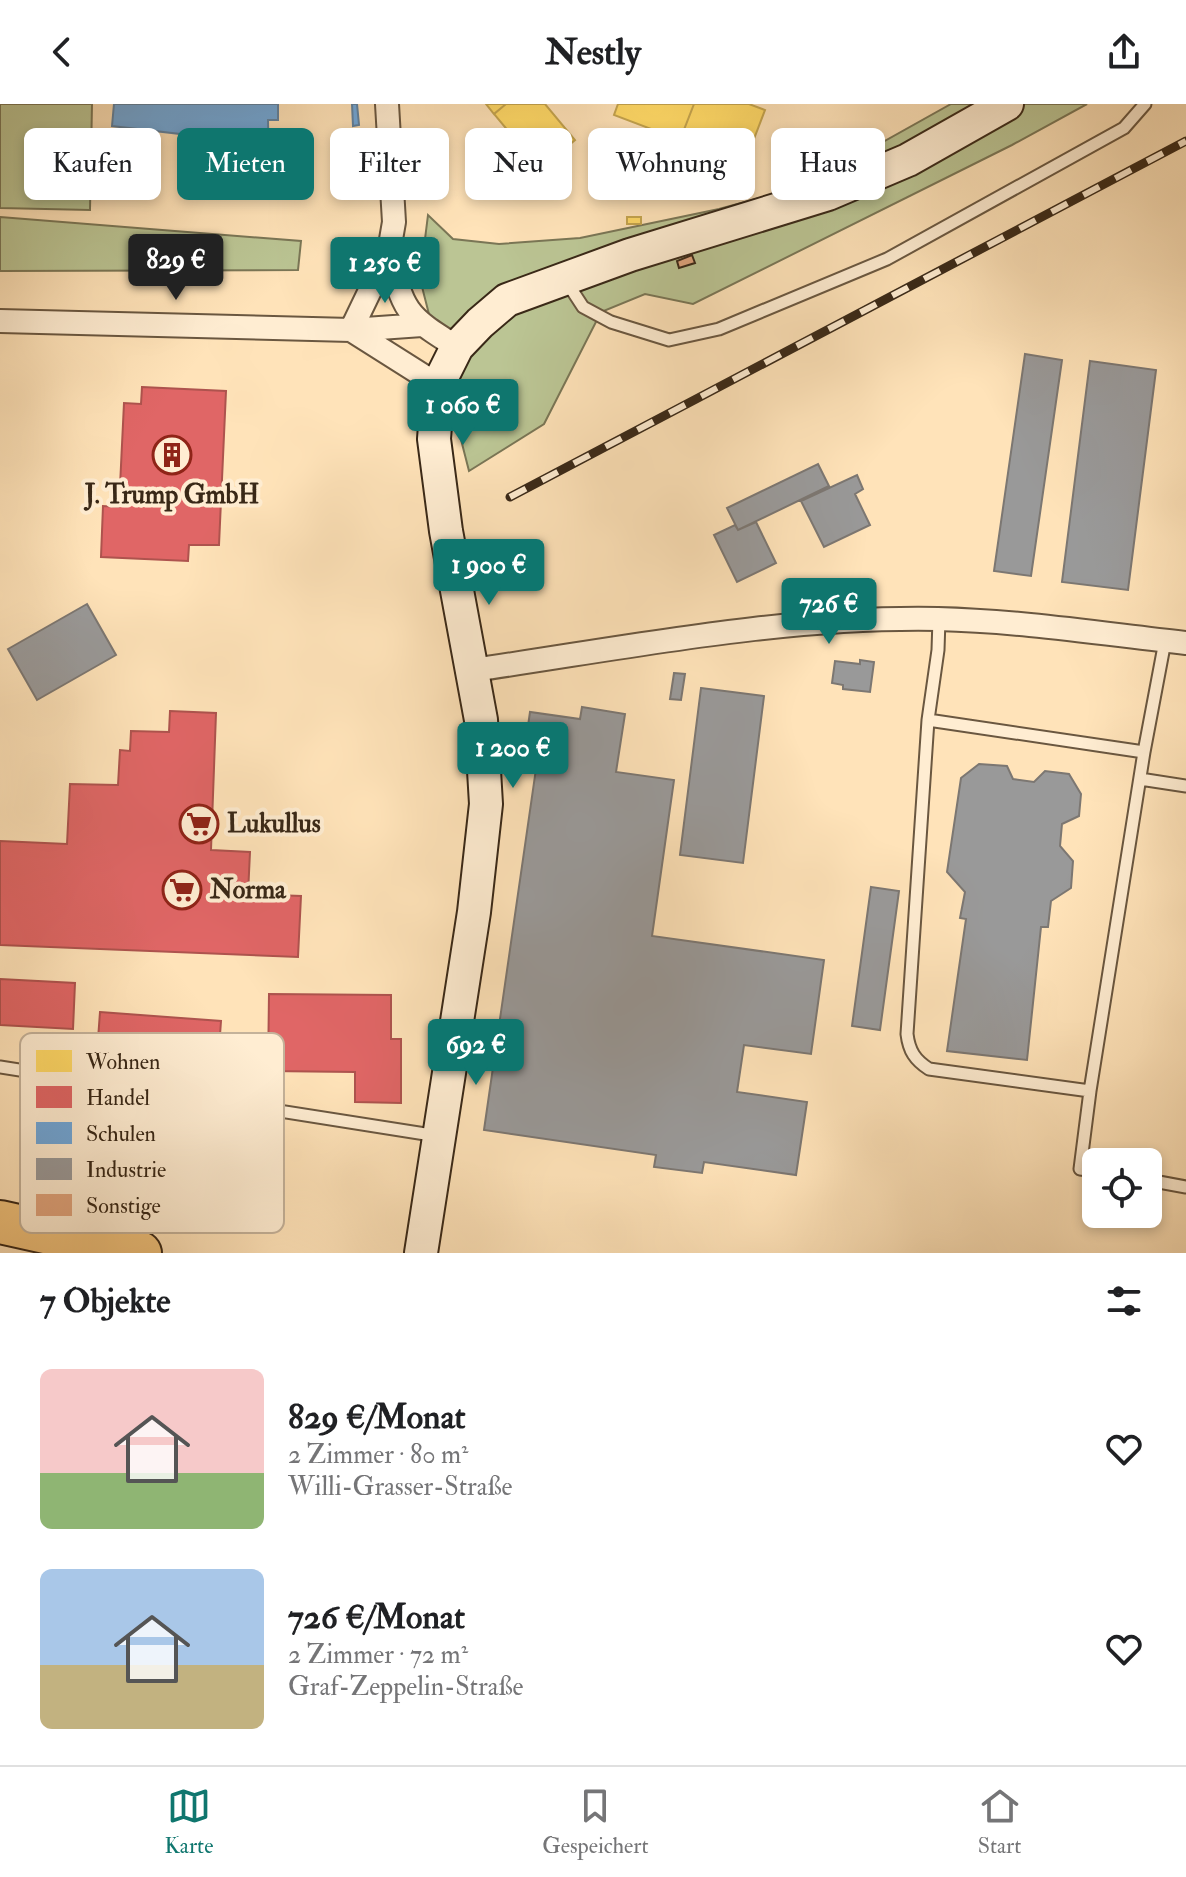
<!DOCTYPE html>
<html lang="de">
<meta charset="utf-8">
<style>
:root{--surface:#fff;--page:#f6f6f6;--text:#202124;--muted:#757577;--line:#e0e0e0;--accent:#0f766e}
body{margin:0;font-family:"IM FELL Double Pica",serif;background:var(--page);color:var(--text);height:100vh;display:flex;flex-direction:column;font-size:30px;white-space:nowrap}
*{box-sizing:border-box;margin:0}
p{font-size:26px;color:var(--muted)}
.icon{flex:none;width:44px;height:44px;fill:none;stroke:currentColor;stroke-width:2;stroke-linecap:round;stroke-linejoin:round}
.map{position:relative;height:1149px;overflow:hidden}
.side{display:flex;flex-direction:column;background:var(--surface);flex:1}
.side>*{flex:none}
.banner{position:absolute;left:24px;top:24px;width:1138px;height:72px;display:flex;gap:16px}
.fabs{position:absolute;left:1082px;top:1044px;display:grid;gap:16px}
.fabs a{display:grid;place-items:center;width:80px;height:80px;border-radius:12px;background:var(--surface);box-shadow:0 4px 12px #0003;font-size:40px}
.price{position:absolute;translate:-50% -68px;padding:0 18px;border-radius:8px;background:var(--accent);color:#fff;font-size:26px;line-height:52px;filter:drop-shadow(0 2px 4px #0008)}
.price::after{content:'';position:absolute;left:50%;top:48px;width:24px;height:18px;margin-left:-12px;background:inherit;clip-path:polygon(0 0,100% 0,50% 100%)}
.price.active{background:#222;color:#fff}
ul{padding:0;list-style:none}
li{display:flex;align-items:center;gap:24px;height:200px;padding:0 40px}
li span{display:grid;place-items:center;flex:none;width:224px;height:160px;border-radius:12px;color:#555}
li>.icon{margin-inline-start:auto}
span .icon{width:96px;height:96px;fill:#fffc;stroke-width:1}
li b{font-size:34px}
h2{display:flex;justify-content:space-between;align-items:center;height:96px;padding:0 40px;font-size:34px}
.tag{padding:0 28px;border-radius:12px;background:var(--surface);box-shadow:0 4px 12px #0003;font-size:28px;line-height:72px}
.tag.active{background:var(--accent);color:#fff}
header{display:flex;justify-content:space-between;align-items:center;height:104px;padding:0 40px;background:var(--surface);font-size:36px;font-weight:700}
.dock{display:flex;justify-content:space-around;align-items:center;height:112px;border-top:2px solid var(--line);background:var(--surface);font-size:22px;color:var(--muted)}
.dock a{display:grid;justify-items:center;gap:4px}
.dock .active{color:var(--accent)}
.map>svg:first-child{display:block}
.green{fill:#bbc594;stroke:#7a7656;stroke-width:2}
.homes{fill:#ffd966;stroke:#c4a44e;stroke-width:2}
.shops{fill:#e06666;stroke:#ae534e;stroke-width:2}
.schools{fill:#6fa8dc;stroke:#5f82a1;stroke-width:2}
.industry{fill:#999;stroke:#7c7772;stroke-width:2}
.building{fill:#e1a57e;stroke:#392817;stroke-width:2}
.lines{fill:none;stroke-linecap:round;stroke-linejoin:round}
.lane-casing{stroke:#6a5740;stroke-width:15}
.street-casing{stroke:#6a5740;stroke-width:26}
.secondary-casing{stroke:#392817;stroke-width:36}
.highway-casing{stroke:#392817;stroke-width:46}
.lane{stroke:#ffedd2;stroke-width:11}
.street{stroke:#ffedd2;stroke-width:22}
.secondary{stroke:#ffedd2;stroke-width:32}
.highway{stroke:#f0c27c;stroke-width:42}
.rail-casing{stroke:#392817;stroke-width:9}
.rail{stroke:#ffedd2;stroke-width:6;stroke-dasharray:18;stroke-linecap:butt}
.labels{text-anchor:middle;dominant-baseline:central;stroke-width:8;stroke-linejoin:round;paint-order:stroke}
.poi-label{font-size:26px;font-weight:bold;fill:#392817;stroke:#ffedd2;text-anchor:start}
.key{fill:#ffedd2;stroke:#c4b29a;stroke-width:2}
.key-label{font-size:22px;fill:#392817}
</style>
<header><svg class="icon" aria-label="back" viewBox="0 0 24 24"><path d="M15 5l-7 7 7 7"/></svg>Nestly<svg class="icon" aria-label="share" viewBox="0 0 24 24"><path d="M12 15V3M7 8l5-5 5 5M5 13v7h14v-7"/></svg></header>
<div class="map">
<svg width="1186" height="1149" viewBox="0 0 1186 1149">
<rect width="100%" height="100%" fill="#ffe3b9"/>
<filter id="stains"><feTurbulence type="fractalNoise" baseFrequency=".0025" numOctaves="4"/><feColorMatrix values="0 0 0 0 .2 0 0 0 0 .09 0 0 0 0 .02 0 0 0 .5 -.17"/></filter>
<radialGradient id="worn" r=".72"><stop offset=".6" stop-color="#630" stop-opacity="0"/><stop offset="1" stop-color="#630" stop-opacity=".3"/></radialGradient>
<path class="green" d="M0,0H92L90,106L0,104Z
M951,0H1087L1012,41L693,200L645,190L601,208L544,320L469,367L420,175L428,111L453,135L499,140L580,134L719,105L804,82Z
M0,113L301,137L298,166L0,167Z"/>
<path class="homes" d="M486,0H506L494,10Z
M506,0H545L575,36L540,65L494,10Z
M618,0H694L680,36L614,11Z
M694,0H749L765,6L744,61L680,36Z
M627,113H641V120H627Z"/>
<path class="shops" d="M142,283L226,287L219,441H189L188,457L101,453L103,402L119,403L124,299L141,300Z
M170,607L216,609L211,746L250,748L248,790L301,792L298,853L0,841V737L67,740L70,680L118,681L120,646L130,647L131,627L169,628Z
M0,875L75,879L73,925L0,921Z
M269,890L391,891V935H401V999L355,998V968L268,967Z
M100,908L221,917L218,959L97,949Z"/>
<path class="schools" d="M114,0H278V16H268L269,65L234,61L223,35L112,22Z
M352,0H357L359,21L353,22Z"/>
<path class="industry" d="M1025,250L1062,256L1031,472L994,467Z
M1090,257L1156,266L1128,486L1062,478Z
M818,360L829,382L738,426L727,404Z
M857,371L863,385L855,390L870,421L824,443L801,397Z
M756,418L776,459L737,478L714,431L735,421L738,426Z
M87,500L116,551L37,596L8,545Z
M860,556L874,558L870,588L843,585V581L832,579L835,557L860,560Z
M674,569L685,570L681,596L670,595Z
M701,584L764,592L743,759L680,751Z
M582,603L625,610L616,668L674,676L652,832L824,856L811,950L744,941L737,988L807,998L796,1071L704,1058L702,1069L654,1063L656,1051L484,1026L538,651L524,650L530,608L580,615Z
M979,660L1007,662L1013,675L1034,678L1045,667L1069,670L1081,690L1079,712L1062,720L1060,742L1073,757L1071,784L1051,797L1048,823H1041L1027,956L947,947L966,815L960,814L965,788L947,768L961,674Z
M871,783L899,787L880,926L852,922Z"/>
<path class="building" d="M692,151L695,159L679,164L677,157Z"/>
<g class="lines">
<g class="lane-casing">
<path id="lane" d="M566,177L583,203L611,218L669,236L719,225L887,155L1124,24L1145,0
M939,515L938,546L928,616L907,930C909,947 915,956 929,965L1090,987L1144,648L1165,537
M928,616L1144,648
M1140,675L1186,682
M0,963L438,1032
M1090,987L1080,1065L1096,1067
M1148,1076L1186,1083"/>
</g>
<g class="street-casing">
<path id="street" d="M389,147C403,207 405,211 457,243
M0,217L351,226L422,221
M351,226L389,147L394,118L387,0
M351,226L438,281
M473,566C626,544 782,512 938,515C1021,517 1104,530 1186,539"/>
</g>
<g class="secondary-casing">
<path id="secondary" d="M421,1149L474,808L486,700L481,616L446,427L434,335L438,281L457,243L480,219L507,196L630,151L828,90L908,56L1007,0"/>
</g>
<g class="highway-casing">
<path id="highway" d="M0,1118L140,1149"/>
</g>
<use href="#lane" class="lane"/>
<use href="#street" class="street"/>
<use href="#secondary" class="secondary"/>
<use href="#highway" class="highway"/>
<g class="rail-casing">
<path id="rail" d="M510,393L1186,37"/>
</g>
<use href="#rail" class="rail"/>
</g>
<defs>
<g id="building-ring" transform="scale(2)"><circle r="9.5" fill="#ffedd2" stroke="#8f2418" stroke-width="1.5"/><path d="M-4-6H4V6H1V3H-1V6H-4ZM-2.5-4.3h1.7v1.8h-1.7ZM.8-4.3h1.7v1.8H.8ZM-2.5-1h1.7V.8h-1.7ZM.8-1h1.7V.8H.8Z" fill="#8f2418"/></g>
<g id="supermarket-ring" transform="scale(2)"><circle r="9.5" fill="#ffedd2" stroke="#8f2418" stroke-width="1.5"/><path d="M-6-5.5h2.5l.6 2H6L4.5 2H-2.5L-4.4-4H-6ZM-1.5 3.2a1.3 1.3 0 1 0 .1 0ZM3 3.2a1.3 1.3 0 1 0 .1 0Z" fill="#8f2418"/></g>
</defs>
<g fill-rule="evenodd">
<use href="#building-ring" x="172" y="351"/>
<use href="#supermarket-ring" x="199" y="720"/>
<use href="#supermarket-ring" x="182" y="786"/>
</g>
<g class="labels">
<g class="poi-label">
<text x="172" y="391" text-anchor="middle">J. Trump GmbH</text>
<text x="227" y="720">Lukullus</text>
<text x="210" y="786">Norma</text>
</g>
</g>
<rect x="20" y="929" width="264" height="200" rx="12" class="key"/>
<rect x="36" y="946" width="36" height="22" fill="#ffd966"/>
<rect x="36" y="982" width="36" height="22" fill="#e06666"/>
<rect x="36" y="1018" width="36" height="22" fill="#6fa8dc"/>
<rect x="36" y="1054" width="36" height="22" fill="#999"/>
<rect x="36" y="1090" width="36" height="22" fill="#e1a57e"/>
<g class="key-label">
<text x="86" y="965">Wohnen</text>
<text x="86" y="1001">Handel</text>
<text x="86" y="1037">Schulen</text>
<text x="86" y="1073">Industrie</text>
<text x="86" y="1109">Sonstige</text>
</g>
<rect width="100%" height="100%" filter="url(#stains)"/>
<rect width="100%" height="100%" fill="url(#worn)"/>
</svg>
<div class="fabs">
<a><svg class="icon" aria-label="locate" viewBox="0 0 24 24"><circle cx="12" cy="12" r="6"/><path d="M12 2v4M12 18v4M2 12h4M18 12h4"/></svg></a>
</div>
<b class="price active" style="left:176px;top:198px">829 €</b>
<b class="price" style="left:385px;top:201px">1 250 €</b>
<b class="price" style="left:463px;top:343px">1 060 €</b>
<b class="price" style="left:489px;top:503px">1 900 €</b>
<b class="price" style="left:829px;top:542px">726 €</b>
<b class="price" style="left:513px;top:686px">1 200 €</b>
<b class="price" style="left:476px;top:983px">692 €</b>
<div class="banner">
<a class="tag">Kaufen</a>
<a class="tag active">Mieten</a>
<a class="tag">Filter</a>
<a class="tag">Neu</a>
<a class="tag">Wohnung</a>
<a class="tag">Haus</a>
</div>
</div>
<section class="side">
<h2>7 Objekte<svg class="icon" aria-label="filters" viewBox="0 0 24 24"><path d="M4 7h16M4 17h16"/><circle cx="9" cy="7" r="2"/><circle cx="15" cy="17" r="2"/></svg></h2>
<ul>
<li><span style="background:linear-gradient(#f6c9c9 65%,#8fb573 0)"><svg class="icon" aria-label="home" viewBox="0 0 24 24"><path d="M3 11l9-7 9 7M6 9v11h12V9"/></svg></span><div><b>829 €/Monat</b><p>2 Zimmer · 80 m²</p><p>Willi-Grasser-Straße</p></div><svg class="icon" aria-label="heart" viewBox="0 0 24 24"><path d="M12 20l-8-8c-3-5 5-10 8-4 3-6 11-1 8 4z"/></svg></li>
<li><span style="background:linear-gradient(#a9c7e8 60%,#c2b280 0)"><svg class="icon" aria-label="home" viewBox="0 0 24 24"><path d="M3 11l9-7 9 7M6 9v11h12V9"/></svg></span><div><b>726 €/Monat</b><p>2 Zimmer · 72 m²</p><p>Graf-Zeppelin-Straße</p></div><svg class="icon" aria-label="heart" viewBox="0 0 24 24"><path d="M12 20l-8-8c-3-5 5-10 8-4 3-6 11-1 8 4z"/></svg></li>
</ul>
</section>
<nav class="dock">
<a class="active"><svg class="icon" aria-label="map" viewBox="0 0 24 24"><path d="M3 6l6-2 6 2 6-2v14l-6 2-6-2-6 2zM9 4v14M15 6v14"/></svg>Karte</a>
<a><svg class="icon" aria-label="saved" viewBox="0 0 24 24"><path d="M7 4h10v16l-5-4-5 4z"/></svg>Gespeichert</a>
<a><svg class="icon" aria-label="home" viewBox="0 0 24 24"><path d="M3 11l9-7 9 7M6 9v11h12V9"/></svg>Start</a>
</nav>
